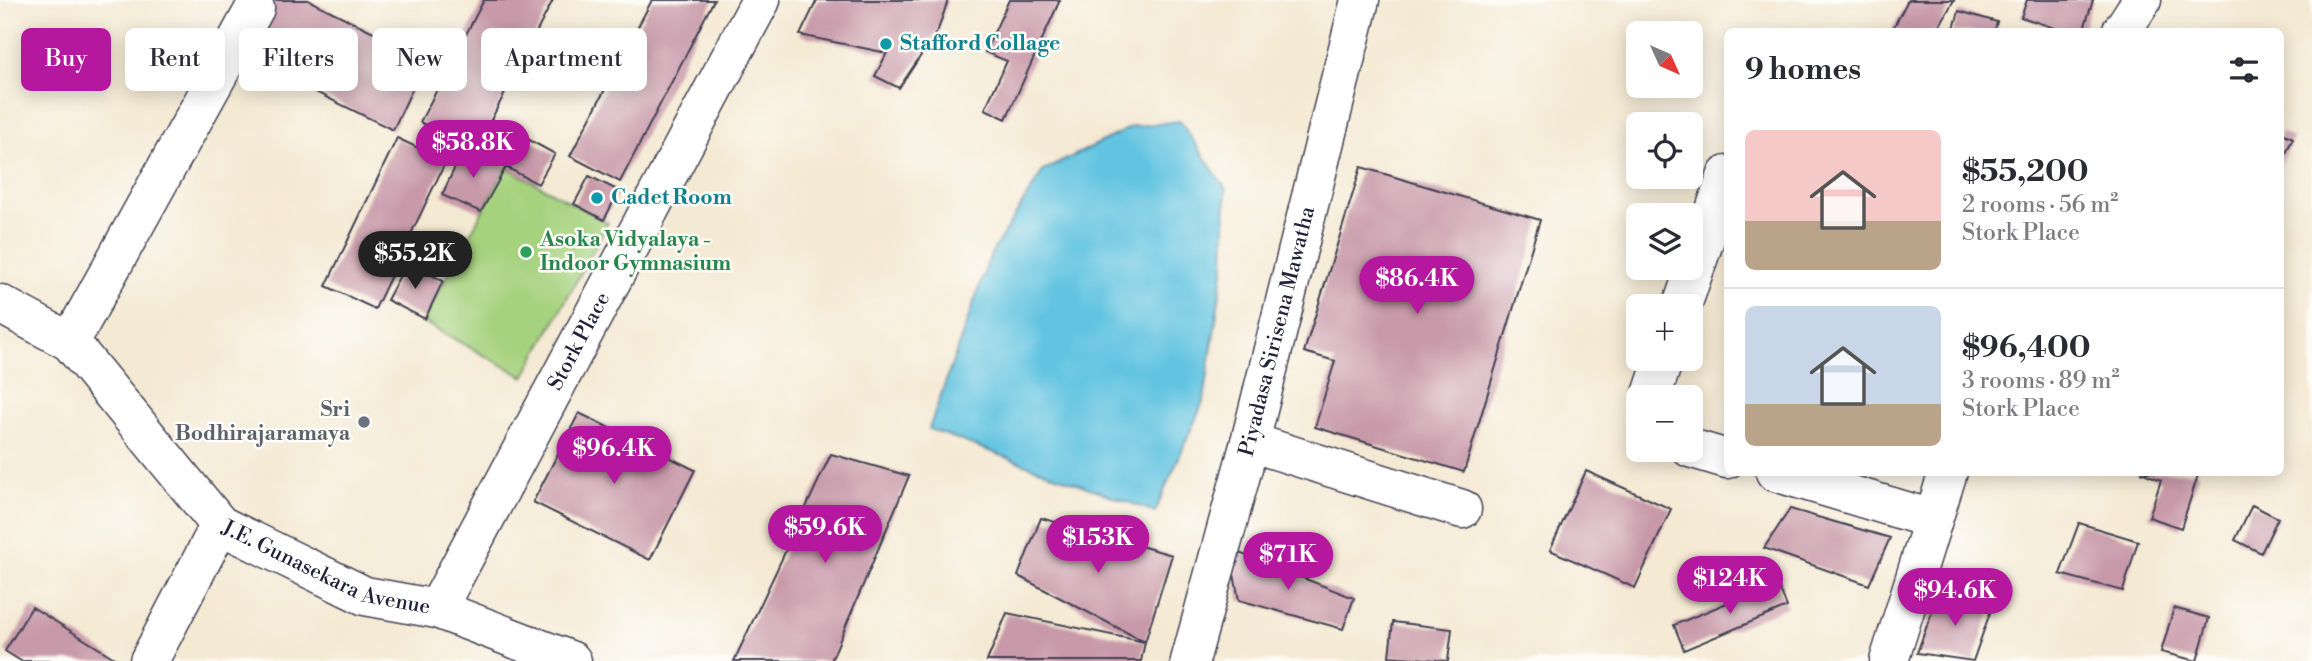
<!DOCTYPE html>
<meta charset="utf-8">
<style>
:root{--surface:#fff;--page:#f7f7f7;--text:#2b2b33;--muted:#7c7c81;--line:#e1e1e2;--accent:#b5179e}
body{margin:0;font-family:"Libre Bodoni",serif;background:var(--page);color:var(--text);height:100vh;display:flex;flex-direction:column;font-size:26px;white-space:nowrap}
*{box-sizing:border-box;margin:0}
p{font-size:23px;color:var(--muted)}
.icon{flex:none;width:38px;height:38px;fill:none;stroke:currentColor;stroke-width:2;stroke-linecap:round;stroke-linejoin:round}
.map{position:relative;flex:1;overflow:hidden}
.side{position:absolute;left:1724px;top:28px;width:560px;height:448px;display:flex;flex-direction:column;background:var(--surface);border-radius:10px;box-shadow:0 4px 18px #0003}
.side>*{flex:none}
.top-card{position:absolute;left:21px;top:28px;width:665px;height:63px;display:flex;gap:14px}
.needle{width:46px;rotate:135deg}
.controls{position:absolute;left:1626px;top:21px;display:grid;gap:14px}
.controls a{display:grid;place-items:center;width:77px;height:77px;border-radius:10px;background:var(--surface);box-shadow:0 4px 18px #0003;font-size:35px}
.price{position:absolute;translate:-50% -60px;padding:0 16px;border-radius:24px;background:var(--accent);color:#fff;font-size:23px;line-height:46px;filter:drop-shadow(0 2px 4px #0008)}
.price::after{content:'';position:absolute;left:50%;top:42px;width:21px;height:16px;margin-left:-10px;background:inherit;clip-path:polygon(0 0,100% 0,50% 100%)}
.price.selected{background:#222;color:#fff}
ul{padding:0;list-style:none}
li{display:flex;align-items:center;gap:21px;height:175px;padding:0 21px}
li+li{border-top:2px solid var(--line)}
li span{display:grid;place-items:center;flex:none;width:196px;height:140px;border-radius:10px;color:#555}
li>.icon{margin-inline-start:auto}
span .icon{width:84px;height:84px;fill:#fffc;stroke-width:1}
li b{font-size:30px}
h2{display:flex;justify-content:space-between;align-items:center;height:84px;padding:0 21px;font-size:30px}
.pill{padding:0 24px;border-radius:10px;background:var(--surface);box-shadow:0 4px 18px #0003;font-size:24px;line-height:63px}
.pill.selected{background:var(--accent);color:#fff}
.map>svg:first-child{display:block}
.green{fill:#a6d27e;stroke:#647a5c;stroke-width:2}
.water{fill:#63c4e1;stroke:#42738e;stroke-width:2}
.building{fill:#c899a9}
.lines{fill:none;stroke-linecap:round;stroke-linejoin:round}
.minor-casing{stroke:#424052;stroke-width:41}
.minor{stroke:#fff;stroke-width:38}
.culture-dot{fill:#0f9aa8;stroke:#fdfcf7;stroke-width:2.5}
.leisure-dot{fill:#2e9e5b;stroke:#fdfcf7;stroke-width:2.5}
.worship-dot{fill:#6b7280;stroke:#fdfcf7;stroke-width:2.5}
.labels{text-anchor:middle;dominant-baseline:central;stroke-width:5;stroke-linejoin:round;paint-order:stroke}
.culture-label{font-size:21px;font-weight:bold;fill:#0d838f;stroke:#fdfcf7;text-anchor:start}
.leisure-label{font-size:21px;font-weight:bold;fill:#27864d;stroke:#fdfcf7;text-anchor:start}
.street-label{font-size:21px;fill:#22223b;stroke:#fdfcf7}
.worship-label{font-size:21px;font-weight:bold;fill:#5b616d;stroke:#fdfcf7;text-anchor:end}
</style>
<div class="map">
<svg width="2312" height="661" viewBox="0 0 2312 661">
<rect width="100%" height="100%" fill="#fdfcf7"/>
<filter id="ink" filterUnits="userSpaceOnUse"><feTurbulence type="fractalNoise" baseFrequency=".0143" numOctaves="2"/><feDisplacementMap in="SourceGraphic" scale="14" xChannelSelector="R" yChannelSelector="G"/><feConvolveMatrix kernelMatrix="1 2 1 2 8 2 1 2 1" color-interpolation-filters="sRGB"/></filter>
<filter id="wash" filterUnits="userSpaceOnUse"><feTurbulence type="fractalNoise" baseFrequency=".00686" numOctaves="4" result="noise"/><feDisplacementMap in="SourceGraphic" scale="28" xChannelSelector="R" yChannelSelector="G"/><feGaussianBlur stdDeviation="1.57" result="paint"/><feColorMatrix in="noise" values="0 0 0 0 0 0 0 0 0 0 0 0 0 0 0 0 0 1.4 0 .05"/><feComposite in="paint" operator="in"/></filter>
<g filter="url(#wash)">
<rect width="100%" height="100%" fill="#f4e9d3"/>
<path class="green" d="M506,167L608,223L524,377L423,322Z"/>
<path class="water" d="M1180,121L1226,189L1224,266L1204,400L1155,512L929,429L991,254L1043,171L1131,127Z"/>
<g id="blocks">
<path class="building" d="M272,0H308L427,58L393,130L244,57Z
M484,0H553L475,151L420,122Z
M652,0H714L620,182L570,156Z
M817,0H948L938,30L899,88L875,76L887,53L800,35Z
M1009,0H1060L1006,119L985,109L1007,61L985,52Z
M1908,0H1954L1936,32H1891Z
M2027,0H2093L2083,32H2067L2021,17Z
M1959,11L1997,22L1994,32H1953Z
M2280,132L2293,138L2280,166Z
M522,136L555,154L538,184L506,167Z
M397,138L446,161L375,309L326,286Z
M464,148L506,167L481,212L442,195Z
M1361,167L1540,220L1464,472L1315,427L1335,361L1304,352Z
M589,176L619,191L604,220L574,204Z
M407,262L443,281L425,319L387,300Z
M579,413L695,470L650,560L533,502Z
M831,454L909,476L831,661H734Z
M1586,471L1671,509L1635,588L1550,550Z
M2141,472H2199L2181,528L2149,517L2161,480Z
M2252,505L2278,518L2261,553L2235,540Z
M1790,509L1890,538L1869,585L1764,548Z
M1041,518L1172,555L1145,642L1018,576Z
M2079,523L2138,541L2123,591L2060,574Z
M1229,549L1354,598L1343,629L1239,600Z
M1777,582L1787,607L1684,650L1674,625Z
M1939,593L1992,607L1973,661L1917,653Z
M32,607L119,661H21L5,651Z
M2174,608L2209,618L2197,661L2161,652Z
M1007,613L1145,642L1141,661H987Z
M1393,622L1452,629L1448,661L1389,656Z"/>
</g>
</g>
<g filter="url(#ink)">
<use href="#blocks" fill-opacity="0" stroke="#424052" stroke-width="2"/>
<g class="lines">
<g class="minor-casing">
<g id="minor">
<path d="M2121,32L2142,0"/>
<path id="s1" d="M0,304L70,342L220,525L365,596L437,609L572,661"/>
<path d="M1682,306L1727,175"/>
<path d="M70,342L255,8"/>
<path d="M1651,397L1664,359"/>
<path d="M1250,442L1462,509"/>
<path d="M1690,448L1727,459"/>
<path d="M1775,472L1932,519"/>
<path id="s2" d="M437,609L761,0"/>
<path d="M149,661L220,525"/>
<path id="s3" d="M1190,661L1250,442L1360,0"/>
<path d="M1889,661L1948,472"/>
</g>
</g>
<use href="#minor" class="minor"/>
</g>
</g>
<g class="culture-dot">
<circle cx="886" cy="44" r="7"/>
<circle cx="597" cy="198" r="7"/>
</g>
<circle class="leisure-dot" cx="526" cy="252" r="7"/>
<circle class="worship-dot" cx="364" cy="422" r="7"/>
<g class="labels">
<g class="culture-label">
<text x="900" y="44">Stafford Collage</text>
<text x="611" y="198">Cadet Room</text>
</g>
<g class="leisure-label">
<text x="540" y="240">Asoka Vidyalaya -<tspan x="540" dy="24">Indoor Gymnasium</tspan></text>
</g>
<g class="street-label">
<text stroke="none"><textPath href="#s3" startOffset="341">Piyadasa Sirisena Mawatha</textPath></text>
<text stroke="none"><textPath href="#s2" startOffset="303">Stork Place</textPath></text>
<text stroke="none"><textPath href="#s1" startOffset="432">J.E. Gunasekara Avenue</textPath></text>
</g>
<g class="worship-label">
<text x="350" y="410">Sri<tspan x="350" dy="24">Bodhirajaramaya</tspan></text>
</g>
</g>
</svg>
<div class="controls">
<a><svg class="needle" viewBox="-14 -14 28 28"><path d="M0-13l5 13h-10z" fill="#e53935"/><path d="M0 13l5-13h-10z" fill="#7c7c81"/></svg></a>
<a><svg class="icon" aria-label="locate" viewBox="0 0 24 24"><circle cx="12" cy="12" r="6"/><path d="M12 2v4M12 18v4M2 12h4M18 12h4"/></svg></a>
<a><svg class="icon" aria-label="layers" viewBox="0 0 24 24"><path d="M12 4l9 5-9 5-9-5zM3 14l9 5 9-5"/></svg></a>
<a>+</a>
<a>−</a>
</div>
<b class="price" style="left:473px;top:180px">$58.8K</b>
<b class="price selected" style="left:415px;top:291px">$55.2K</b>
<b class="price" style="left:1417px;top:316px">$86.4K</b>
<b class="price" style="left:614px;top:486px">$96.4K</b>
<b class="price" style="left:825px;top:565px">$59.6K</b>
<b class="price" style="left:1098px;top:575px">$153K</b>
<b class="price" style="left:1288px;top:592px">$71K</b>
<b class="price" style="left:1730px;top:616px">$124K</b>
<b class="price" style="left:1955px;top:628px">$94.6K</b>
<div class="top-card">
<a class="pill selected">Buy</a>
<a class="pill">Rent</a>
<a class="pill">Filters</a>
<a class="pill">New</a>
<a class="pill">Apartment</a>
</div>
<section class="side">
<h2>9 homes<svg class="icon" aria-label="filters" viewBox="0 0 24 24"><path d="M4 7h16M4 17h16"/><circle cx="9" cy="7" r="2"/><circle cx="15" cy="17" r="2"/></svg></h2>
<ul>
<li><span style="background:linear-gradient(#f6c9c9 65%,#b9a48a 0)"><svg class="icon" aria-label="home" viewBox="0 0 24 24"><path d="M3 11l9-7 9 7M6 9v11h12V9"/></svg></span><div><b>$55,200</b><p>2 rooms · 56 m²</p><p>Stork Place</p></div></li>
<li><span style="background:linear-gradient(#c9d6e8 70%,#b9a48a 0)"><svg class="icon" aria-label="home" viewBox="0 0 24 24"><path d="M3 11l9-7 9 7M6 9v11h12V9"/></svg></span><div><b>$96,400</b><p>3 rooms · 89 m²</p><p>Stork Place</p></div></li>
</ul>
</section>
</div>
